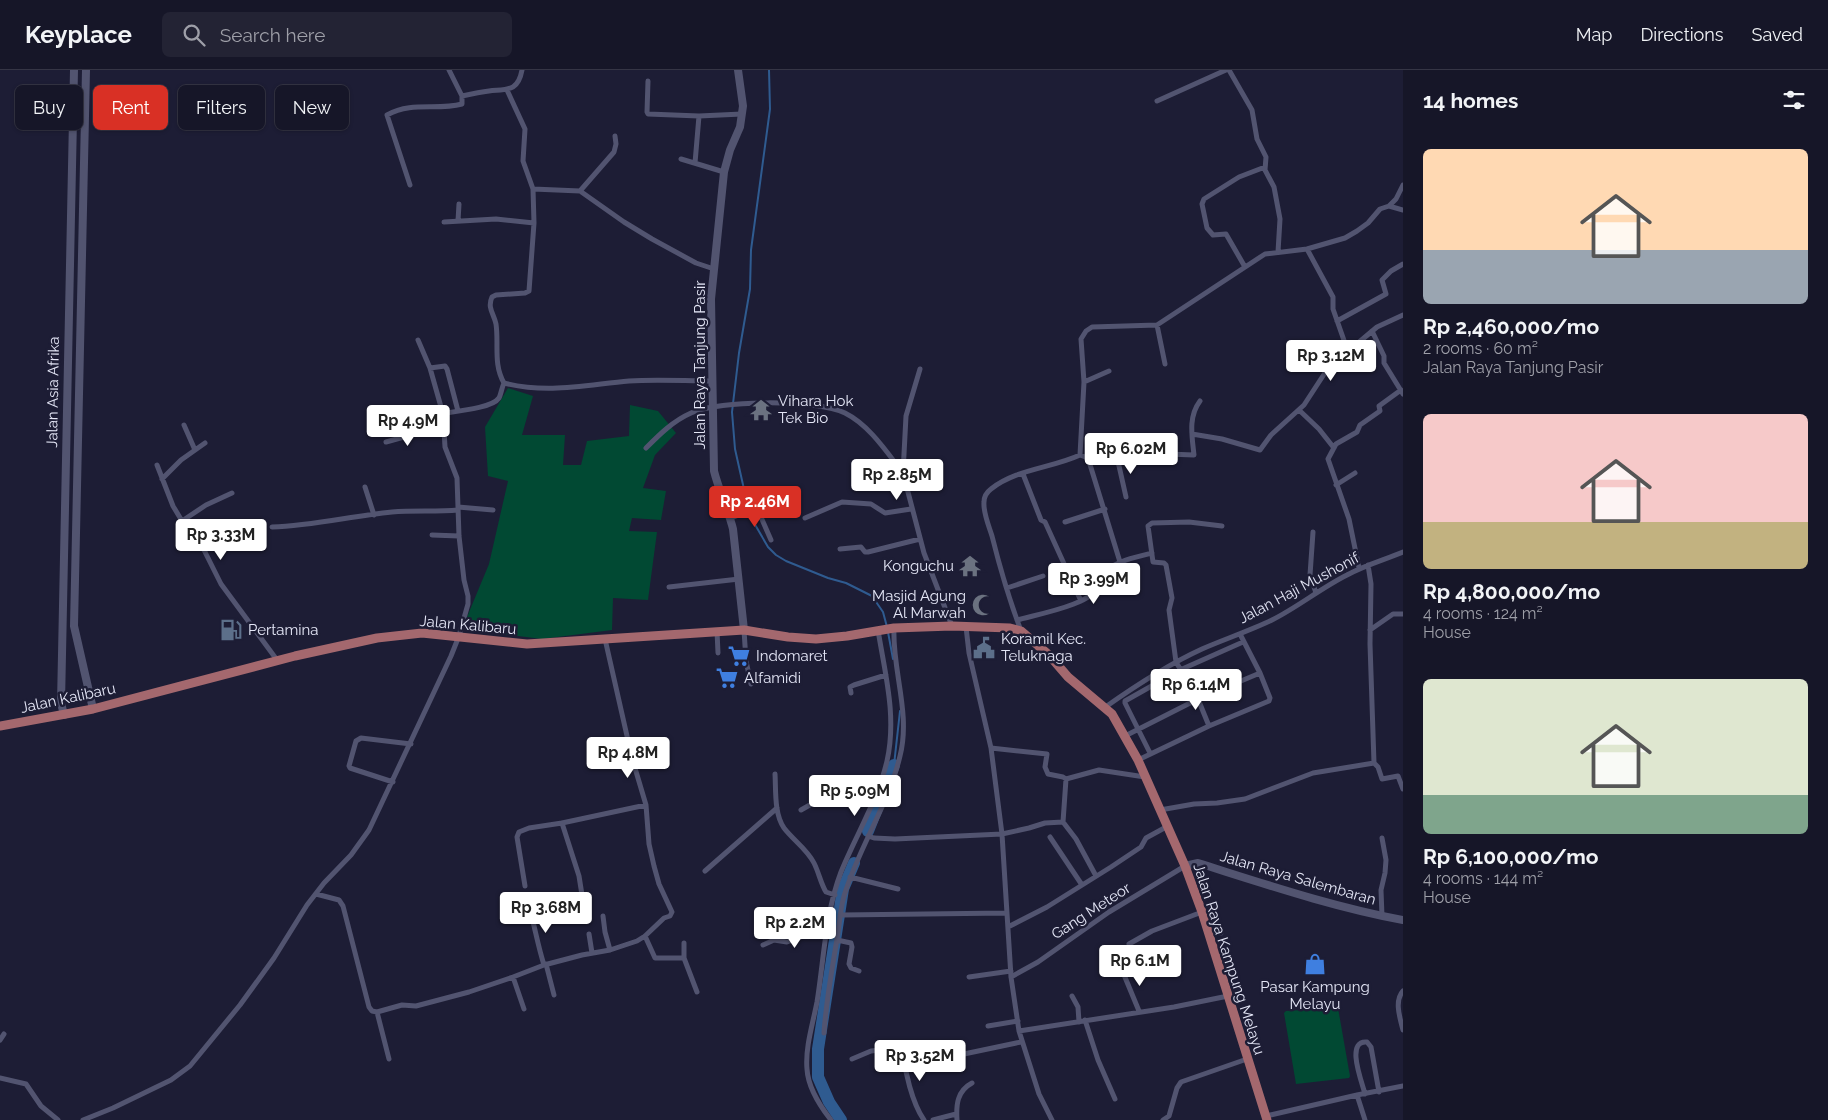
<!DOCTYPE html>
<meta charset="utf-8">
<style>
:root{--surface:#161628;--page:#232334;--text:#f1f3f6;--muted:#9e9fa8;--line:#353545;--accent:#d93025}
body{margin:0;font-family:Raleway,sans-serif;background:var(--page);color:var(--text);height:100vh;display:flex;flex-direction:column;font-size:19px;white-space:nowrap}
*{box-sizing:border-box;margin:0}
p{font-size:16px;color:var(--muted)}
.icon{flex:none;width:28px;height:28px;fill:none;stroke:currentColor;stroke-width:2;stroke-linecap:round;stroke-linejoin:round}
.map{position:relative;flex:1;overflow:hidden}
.sheet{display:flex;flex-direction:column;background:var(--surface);width:425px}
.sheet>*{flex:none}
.hud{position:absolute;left:15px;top:15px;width:475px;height:45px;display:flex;gap:10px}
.price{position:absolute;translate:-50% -42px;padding:0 11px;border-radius:5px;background:#fff;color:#222;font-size:16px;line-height:32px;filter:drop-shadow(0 1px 2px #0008)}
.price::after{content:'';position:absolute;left:50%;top:30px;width:15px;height:11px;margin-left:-8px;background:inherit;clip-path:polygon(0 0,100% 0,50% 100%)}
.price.on{background:var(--accent);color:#fff}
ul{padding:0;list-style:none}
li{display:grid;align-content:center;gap:10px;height:265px;padding:0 20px}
li span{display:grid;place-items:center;height:155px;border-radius:8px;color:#555}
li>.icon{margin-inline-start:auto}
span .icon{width:90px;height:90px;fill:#fffc;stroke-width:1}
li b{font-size:21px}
h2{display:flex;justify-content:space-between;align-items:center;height:60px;padding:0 20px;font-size:21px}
.chip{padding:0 18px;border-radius:8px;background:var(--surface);box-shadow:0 1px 4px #0004,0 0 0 1px var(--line);font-size:18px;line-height:45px}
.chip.on{background:var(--accent);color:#fff}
header{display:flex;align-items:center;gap:30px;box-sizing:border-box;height:70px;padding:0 25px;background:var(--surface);border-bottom:1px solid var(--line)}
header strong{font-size:24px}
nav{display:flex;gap:28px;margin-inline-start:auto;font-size:18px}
.search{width:350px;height:45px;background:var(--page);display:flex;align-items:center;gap:12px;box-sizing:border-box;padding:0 18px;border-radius:8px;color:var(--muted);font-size:19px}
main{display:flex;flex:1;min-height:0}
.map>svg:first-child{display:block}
.green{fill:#014933}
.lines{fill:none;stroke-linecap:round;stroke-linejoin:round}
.stream{stroke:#2f5b90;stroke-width:2}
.river{stroke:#2f5b90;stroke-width:12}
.street{stroke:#525470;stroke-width:5}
.secondary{stroke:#525470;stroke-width:8}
.primary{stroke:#a4686e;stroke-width:9}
.labels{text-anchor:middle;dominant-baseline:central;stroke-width:5;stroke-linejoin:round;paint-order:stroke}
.street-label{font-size:15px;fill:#e4e6f6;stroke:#1d1d35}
.poi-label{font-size:15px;fill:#e4e6f6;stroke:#1d1d35;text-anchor:start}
</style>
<header>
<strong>Keyplace</strong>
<div class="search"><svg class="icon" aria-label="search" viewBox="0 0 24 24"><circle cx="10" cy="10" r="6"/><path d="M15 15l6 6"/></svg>Search here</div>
<nav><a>Map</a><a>Directions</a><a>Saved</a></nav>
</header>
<main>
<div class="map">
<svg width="1403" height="1050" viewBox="0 0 1403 1050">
<rect width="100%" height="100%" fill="#1d1d35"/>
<path class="green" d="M508,318L533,326L522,365H565L563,395H581L587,371L629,366L630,335L658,341L676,363L655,385L643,418L666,421L661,450L632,448L629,461L657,462L648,530L613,528L612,560L542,569L462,559L489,494L508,411L488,406L485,357Z
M1338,938L1350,1006L1349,1008L1296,1014L1284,943L1286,941Z"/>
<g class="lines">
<path class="stream" d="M769,0L770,39L751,180L750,219L739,283L732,342L735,379L750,446L768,477L776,485L786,491L828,508L846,513L872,526L883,542L887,557
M888,562L893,589
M894,695L900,641"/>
<path class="river" d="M868,761L894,695
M841,1050L829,1032L818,1007V979L843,819L854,793"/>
<path class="street" d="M449,0L462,26C471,24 480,22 489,21C507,19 518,22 522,0
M1229,0L1252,40L1257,69L1266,87L1265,100L1274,117L1280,149L1278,182
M648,11L647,42L648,44L699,46L742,44
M1157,31L1226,0
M681,89L724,102
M695,93L699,46
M410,115L387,45C413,31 436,41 462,34V26
M533,119L580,121L624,152L652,169L696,193L714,199
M580,121L614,82L616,74L615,66
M1389,136L1403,140
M458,151L459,134
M444,152L496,149L534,153
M1307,179L1333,227V239L1347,279
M1245,197L1226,164L1213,165L1207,158L1202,134L1204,129L1239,107L1265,97
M1337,251L1386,224L1382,210L1391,201L1403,194
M1157,255L1165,294
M1372,261L1384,286V293L1403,324
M430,298L445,296L447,299L458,341
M920,299L906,346L903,403L924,483L952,556
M1084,312L1109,301
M504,313C493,294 499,274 496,254C494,244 487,238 492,227L496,225L525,223L529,221L534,153L533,119L523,91L525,59L507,20
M1299,340L1319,359L1334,378
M184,355L195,380
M1192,364L1222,369L1260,380L1271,365L1304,335L1332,292L1340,283L1358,273L1377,257L1403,245
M386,372L404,367L402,353C419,342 489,343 499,328C501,324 502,317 504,313C547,324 585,315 629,311C656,309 685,311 713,311
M646,378C660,364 673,351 691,343C719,330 817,329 845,343C869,355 886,381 903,403
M1080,385L1084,312L1081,269L1086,261L1092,257L1157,255L1265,184L1307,179L1345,168L1357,161L1368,153L1380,139L1389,136L1396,129L1403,115
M1117,387L1126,427
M1088,388L1120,492
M157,395L173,436L182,451L204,480L221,514L277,590
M1023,404L1041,450L1045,452L1081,531
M162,409L181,390L205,373
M1336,415L1355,403
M365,417L374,445
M458,437L493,440
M757,438L771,470
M731,448L757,438L778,427
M805,448L842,432L871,434L885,443L911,439
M182,451L206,435L232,423
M1065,452L1105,439
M272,457C313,456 351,446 392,442C414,440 436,442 458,440
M1313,462L1310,505L1316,523
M432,465L459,466
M840,479L861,477L865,482H868L920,469
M204,480L239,468L245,475L256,470
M1368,495L1371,514L1370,574L1374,693L1378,697L1382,709L1398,706L1403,719
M1359,498L1349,449L1328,389L1336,374L1357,362L1360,355L1380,341L1379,336L1401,320
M669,517L739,509
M1007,518L1043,506
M1017,550C1038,544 1093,535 1102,513C1104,510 1103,506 1104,502C1117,491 1135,487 1152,483
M966,557L969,583L991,678L1002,764L1011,907L1019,961L1039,1024L1052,1050
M744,560L746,591L751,614
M1370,560L1393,544H1403
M717,561L718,583
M1021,561C1009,529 1000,498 992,466C989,456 983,443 984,432C984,427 987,422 991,419C1016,399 1052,398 1080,385L1088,388L1140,383L1194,385C1192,366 1188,347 1200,331
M851,623L850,617L854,615L886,605
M1104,638C1135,616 1167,595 1202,579C1225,569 1249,561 1272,550C1298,537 1321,518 1347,505C1365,495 1384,490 1403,482
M1209,656L1198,629L1176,592L1169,540L1172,528L1166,495L1164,493L1153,492L1148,456L1152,453L1189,452L1222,456
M1125,666L1198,629L1260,603
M991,678L1047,684L1045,697L1048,704L1063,707L1066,709L1063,752L1076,769L1096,806
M1150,683L1125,633V631L1180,600L1243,572
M1138,690L1209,656L1269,631L1270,628L1260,603L1240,564
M775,704C776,720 774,744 784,758C793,770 807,779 814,793C819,803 821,814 826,822L835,825
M1066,709L1099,700L1145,707
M393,712L350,698L349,696L356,671L361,668L411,674
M801,740L843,716H852L877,723
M1160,740L1194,734L1217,733L1245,729L1313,703L1374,693
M562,753L579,806L585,844
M868,766L874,768L895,769L1002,764L1029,758L1045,753L1063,752
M1050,767L1082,815
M705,801L777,738
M850,807L898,819
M525,816L517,767L519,762L529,758L562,753L646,735
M316,824L339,830L343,836L369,937L372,941L377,942L402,935L416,936L469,922L513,907L544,895L582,885L610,880L637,871L645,866L664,848L670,846L672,842L659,814L654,796L649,774L646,735L632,688L605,569
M530,840C535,858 538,876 544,895
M841,845L1007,843
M603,846L605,862L610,880
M1382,846L1381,820L1385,803L1386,790L1382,768
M1008,857L1047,837L1111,797L1141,777L1146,768L1168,756
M589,864L592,883
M1209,864L1221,863
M645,866L655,888H684
M837,870L851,873L852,877L849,894L851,898L859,901
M684,873V888L697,922
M1129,874L1152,861L1202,842
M763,875L774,870L787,872L809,864L825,866
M546,894L554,925
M1122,900L1139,941
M513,907L524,939
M969,907L1011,901
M1011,907L1038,892L1109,842L1185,796
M1403,921C1394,931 1400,948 1403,960
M1072,926L1078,937L1079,952
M377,942L389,989
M1085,950L1098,990L1115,1029
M988,956L1018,951
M1019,961L1174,937L1228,926
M824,963C826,931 832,900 837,869C840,853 840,835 846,820C861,774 889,733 900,686C911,643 892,600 894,558
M0,970L4,964
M902,980C905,1001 912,1033 924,1050
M852,989L871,981L880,980L964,984L1021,972
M0,1008L26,1014L41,1036L58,1050
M1365,1024C1362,1012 1345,970 1367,972L1371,977L1379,1022
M1357,1025L1365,1050
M1266,1046L1357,1025L1403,1016
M83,1050L113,1038L171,1010L190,996L240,935L274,888L307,835L324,813L351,785L369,760L451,586L459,566L468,534V526L464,510L459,466L457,408L445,377L443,344L430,298L418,270
M831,1050C820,1036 808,1017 807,999C805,978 813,953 817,932C824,889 825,844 841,802C856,765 878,730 887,691C897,646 885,604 878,560
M933,1050L956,1044
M957,1050C956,1035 957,1021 972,1013
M1163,1050L1169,1046L1177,1018L1181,1012L1247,989"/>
<path class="secondary" d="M86,0L74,556L93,639
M738,0L743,36L740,57L730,80L724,102L711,229L714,401C719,421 728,439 733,459L744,560
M64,645L61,633L74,0
M1185,796L1198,793C1265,814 1333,837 1403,850"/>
<path class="primary" d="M0,656L93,639L295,586L377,568L422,563L527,574L744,560L788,567L816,569L847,566L894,558L952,556L1010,558L1021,561L1049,585L1068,607L1112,644L1138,690L1185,796L1202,842L1267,1050"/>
</g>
<defs>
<g id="temple-bare" transform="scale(1.725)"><path d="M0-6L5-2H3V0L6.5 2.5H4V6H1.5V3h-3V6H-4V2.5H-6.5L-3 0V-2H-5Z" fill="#6b7280" stroke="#1d1d35" stroke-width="2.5" paint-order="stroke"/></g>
<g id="mosque-bare" transform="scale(1.725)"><path d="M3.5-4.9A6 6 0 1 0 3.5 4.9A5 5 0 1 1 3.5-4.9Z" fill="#6b7280" stroke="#1d1d35" stroke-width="2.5" paint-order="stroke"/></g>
<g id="fuel-bare" transform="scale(1.725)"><path d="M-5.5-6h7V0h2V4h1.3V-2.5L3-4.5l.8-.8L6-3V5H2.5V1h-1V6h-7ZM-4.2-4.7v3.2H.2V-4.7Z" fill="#5c6f8a" stroke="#1d1d35" stroke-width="2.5" paint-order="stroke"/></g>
<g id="civic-bare" transform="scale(1.725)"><path d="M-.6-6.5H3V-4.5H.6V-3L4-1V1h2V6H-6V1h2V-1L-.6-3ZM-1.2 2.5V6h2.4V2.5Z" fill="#5c6f8a" stroke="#1d1d35" stroke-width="2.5" paint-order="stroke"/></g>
<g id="supermarket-bare" transform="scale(1.725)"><path d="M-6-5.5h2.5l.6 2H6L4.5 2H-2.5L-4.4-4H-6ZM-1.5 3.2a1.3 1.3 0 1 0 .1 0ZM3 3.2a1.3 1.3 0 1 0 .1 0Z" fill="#3f7fe0" stroke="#1d1d35" stroke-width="2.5" paint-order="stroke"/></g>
<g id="shop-bare" transform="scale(1.725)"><path d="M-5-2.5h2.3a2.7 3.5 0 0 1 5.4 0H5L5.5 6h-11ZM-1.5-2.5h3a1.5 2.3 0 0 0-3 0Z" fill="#3f7fe0" stroke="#1d1d35" stroke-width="2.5" paint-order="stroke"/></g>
</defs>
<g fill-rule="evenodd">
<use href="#temple-bare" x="761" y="340"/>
<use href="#temple-bare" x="970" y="496"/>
<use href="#mosque-bare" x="983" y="535"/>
<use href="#fuel-bare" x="231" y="560"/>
<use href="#civic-bare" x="984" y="578"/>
<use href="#supermarket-bare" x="739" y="586"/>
<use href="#supermarket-bare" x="727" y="608"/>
<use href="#shop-bare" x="1315" y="894"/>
</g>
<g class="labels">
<g class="street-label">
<text transform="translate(700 295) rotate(-90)">Jalan Raya Tanjung Pasir</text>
<text transform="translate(53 322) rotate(-89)">Jalan Asia Afrika</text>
<text transform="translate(1299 518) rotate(-28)">Jalan Haji Mushonif</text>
<text transform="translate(468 555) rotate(5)">Jalan Kalibaru</text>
<text transform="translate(68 628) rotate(-12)">Jalan Kalibaru</text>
<text transform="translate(1298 808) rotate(16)">Jalan Raya Salembaran</text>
<text transform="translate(1091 841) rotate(-33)">Gang Meteor</text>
<text transform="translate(1229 889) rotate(72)">Jalan Raya Kampung Melayu</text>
</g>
<g class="poi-label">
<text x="778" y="331">Vihara Hok<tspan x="778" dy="17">Tek Bio</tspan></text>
<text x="954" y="496" text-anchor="end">Konguchu</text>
<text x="966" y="526" text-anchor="end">Masjid Agung<tspan x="966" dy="17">Al Marwah</tspan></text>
<text x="248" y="560">Pertamina</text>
<text x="1001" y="569">Koramil Kec.<tspan x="1001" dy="17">Teluknaga</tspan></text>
<text x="756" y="586">Indomaret</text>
<text x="744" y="608">Alfamidi</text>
<text x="1315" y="917" text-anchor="middle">Pasar Kampung<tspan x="1315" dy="17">Melayu</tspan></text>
</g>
</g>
</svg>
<b class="price" style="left:1331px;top:312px">Rp 3.12M</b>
<b class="price" style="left:408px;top:377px">Rp 4.9M</b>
<b class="price" style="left:1131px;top:405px">Rp 6.02M</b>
<b class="price" style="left:897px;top:431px">Rp 2.85M</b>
<b class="price on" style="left:755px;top:458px">Rp 2.46M</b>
<b class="price" style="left:221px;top:491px">Rp 3.33M</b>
<b class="price" style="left:1094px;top:535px">Rp 3.99M</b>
<b class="price" style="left:1196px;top:641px">Rp 6.14M</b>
<b class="price" style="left:628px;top:709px">Rp 4.8M</b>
<b class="price" style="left:855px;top:747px">Rp 5.09M</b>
<b class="price" style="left:546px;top:864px">Rp 3.68M</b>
<b class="price" style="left:795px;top:879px">Rp 2.2M</b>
<b class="price" style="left:1140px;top:917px">Rp 6.1M</b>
<b class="price" style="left:920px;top:1012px">Rp 3.52M</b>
<div class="hud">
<a class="chip">Buy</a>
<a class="chip on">Rent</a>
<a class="chip">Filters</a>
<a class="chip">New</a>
</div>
</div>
<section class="sheet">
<h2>14 homes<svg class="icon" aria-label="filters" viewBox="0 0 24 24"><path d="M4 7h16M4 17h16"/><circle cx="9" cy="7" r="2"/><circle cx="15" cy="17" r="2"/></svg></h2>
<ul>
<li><span style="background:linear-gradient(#ffd9b3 65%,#9aa5b1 0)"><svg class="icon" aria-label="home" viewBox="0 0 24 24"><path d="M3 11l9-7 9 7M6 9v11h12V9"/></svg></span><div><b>Rp 2,460,000/mo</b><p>2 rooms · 60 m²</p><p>Jalan Raya Tanjung Pasir</p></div></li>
<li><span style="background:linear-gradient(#f6c9c9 70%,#c2b280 0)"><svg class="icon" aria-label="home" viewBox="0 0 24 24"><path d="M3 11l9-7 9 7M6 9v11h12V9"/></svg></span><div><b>Rp 4,800,000/mo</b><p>4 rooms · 124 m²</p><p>House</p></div></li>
<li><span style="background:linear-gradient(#dfe7d0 75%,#7fa58c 0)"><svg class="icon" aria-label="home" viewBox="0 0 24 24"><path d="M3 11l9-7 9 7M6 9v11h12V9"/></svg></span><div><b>Rp 6,100,000/mo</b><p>4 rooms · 144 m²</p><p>House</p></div></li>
</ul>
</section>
</main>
